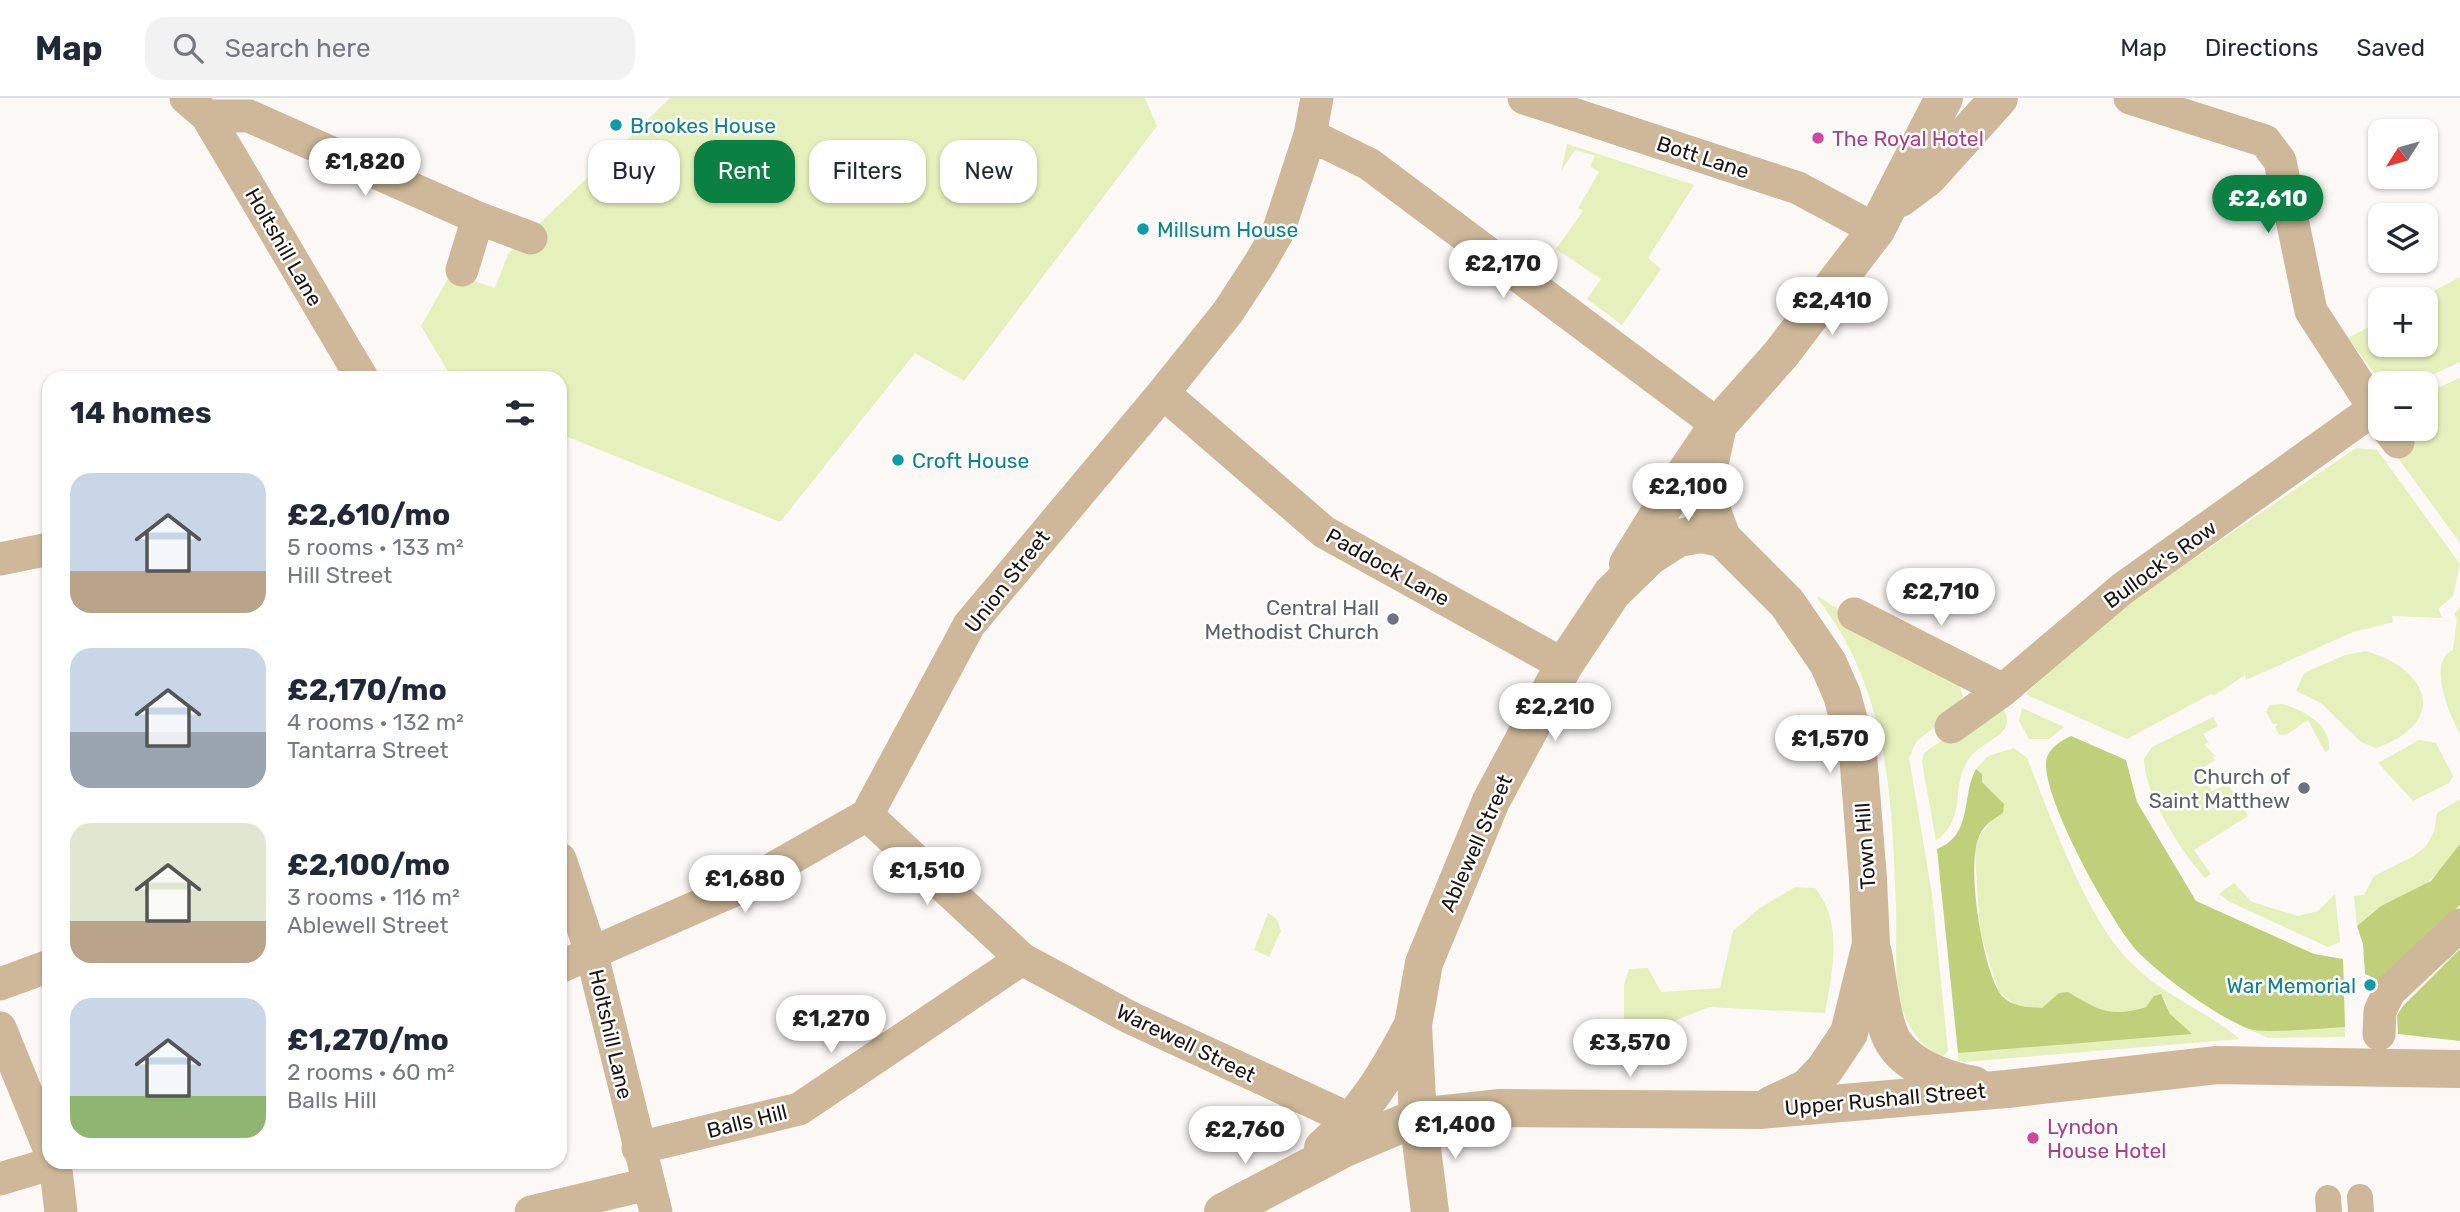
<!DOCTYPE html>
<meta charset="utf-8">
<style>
:root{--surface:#fff;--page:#f2f2f3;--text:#1f2937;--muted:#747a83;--line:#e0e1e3;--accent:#0b8043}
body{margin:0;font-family:Rubik,sans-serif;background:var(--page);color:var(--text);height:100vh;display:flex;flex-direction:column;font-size:26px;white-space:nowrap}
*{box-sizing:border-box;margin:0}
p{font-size:23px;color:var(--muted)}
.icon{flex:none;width:38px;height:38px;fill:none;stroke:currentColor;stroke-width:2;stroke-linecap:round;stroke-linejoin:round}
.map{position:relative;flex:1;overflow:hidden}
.panel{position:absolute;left:42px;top:273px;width:525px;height:798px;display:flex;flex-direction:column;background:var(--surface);border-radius:21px;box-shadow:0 2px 5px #0004}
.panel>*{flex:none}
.hud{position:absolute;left:588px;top:42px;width:665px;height:63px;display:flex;gap:14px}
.needle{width:46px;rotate:233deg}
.tools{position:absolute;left:2368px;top:21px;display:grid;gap:14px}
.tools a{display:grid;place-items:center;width:70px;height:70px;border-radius:14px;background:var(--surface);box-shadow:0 2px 5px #0004;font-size:35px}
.price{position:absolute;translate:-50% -60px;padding:0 16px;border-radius:24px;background:#fff;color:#222;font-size:23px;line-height:46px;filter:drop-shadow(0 2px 4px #0008)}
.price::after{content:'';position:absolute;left:50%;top:42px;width:21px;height:16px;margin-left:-10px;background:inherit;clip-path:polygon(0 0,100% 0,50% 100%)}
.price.current{background:var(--accent);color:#fff}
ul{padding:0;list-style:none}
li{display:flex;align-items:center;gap:21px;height:175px;padding:0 28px}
li span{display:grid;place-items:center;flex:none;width:196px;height:140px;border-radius:21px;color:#555}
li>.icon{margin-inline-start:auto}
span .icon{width:84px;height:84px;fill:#fffc;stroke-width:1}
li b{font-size:30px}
h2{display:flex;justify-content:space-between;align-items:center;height:84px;padding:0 28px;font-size:30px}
.pill{padding:0 24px;border-radius:21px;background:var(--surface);box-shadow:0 2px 5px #0004;font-size:24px;line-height:63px}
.pill.current{background:var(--accent);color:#fff}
header{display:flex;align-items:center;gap:42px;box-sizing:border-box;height:98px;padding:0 35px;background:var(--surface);border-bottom:2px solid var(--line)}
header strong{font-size:33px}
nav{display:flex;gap:38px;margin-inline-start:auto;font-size:24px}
.search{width:490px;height:63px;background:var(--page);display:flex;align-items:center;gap:18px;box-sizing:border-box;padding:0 24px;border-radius:21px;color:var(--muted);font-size:26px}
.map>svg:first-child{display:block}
.green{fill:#e5f0bc}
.forest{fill:#c0cf7a}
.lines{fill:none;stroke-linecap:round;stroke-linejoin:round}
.pedestrian{stroke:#ceb899;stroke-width:26}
.minor{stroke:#ceb899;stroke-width:33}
.tertiary{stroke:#ceb899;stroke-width:38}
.culture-dot{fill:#0f9aa8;stroke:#fff;stroke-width:2.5}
.hotel-dot{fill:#d1479c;stroke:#fff;stroke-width:2.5}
.worship-dot{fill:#6b7280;stroke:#fff;stroke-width:2.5}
.labels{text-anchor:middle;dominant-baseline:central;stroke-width:5;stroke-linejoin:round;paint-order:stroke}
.culture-label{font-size:21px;fill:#0d838f;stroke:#fff;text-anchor:start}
.hotel-label{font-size:21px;fill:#b23c85;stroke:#fff;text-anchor:start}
.street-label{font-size:21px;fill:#1c1410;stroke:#fff}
.worship-label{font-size:21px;fill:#5b616d;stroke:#fff;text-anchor:end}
</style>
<header>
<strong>Map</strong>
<div class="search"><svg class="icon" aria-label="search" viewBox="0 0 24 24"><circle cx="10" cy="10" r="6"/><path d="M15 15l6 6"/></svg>Search here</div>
<nav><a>Map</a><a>Directions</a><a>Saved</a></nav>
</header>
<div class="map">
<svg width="2460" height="1114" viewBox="0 0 2460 1114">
<rect width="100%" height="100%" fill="#fcf8f6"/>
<path class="green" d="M670,0H1145L1157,28L964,283L915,255L780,424L560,336V280H452L421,228L451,175L495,190L508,156Z
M1567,46L1694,87L1648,160L1661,171L1622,227L1587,201L1601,181L1556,151L1583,113L1578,110L1599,74L1590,68L1595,58L1575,52L1561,73Z
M2460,179V264L2414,285H2382L2348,240L2380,223V247H2426V201H2419Z
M2460,280V445L2398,360L2405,331H2426V295Z
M2356,350L2377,352L2460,466L2453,498L2438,511L2443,520L2392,518L2393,524L2353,534L2246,582L2245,577L2215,597L2211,596L2127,641L2025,596L2130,504Z
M1819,499L1959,586L1963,598L1958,610L1916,644L1909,660L1932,796L1948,953L1943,958C1920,950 1907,927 1900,905C1894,874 1897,840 1896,809C1892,698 1888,590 1817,500Z
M2460,509V636C2450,617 2426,564 2453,552L2457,521L2454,516Z
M2366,553C2429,571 2450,624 2376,650L2361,644L2321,605L2296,593L2304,575L2345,557Z
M1998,603C2025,639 1985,636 1967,664C1950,692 1968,718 1936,743L1922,664L1924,655Z
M2282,606C2303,612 2332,626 2329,652L2325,654L2308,622L2286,637H2279L2275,629L2278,626H2273L2266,614L2270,607Z
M2022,610L2064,629L2049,641H2029L2019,623Z
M2213,619L2218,628L2203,636L2209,645L2204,646L2216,659L2212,658L2215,662L2199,672L2212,693L2228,686L2239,703L2236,708L2241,706L2248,718L2194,752L2211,776L2205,780C2182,755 2144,696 2144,661L2152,649Z
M2419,642L2436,645L2453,678L2449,685L2413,703L2378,665Z
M2014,650L2027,660C2051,719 2086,820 2130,864C2162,897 2205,912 2240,941L1964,964L1958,962V955L2179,926L2170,916L2165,901L2154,898L2146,909C2127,915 2108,918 2090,909C2078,903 2073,897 2059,895L2042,910L2017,908L1999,894L1980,834L1975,754L1978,740L1993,721L1995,697L1982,684V676L1976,671L1988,658Z
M2460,701V746L2445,768L2422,790L2381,808L2357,828L2354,798L2364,797L2374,778L2414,758L2426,748L2434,734L2437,715Z
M2234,785L2252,804L2298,818L2318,813L2335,796L2340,844L2328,849L2230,804L2219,796Z
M1795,789L1815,790C1844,825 1832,874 1825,915L1709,909L1674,923H1624V887L1629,871L1648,870L1661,894L1720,890L1733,833L1760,810Z
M1268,815L1277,821L1281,833L1269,859L1254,852Z
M2345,929V939L2268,940L2251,932Z"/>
<path class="forest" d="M2071,638L2126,662L2137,704L2196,803L2314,856L2343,861L2345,929C2325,930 2264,936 2249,931C2216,918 2164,880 2139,855C2114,830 2036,691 2047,659C2051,649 2062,642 2071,638Z
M1976,671L1982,676V684L2004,706L2003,715C1992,722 1982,728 1978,741C1967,773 1982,865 1999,894C2009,909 2026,909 2042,910L2059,895L2068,894C2098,912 2110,920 2146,909L2154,898L2161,896L2170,916L2192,936L1958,955L1937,751C1973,737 1961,699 1976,671Z
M2460,746V807L2380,883L2365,876L2363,846L2357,828L2381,808L2431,783Z
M2460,851V943L2398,936L2397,917L2403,908Z"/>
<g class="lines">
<path class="pedestrian" d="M2360,1099L2361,1114
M2328,1100L2329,1114"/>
<path class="minor" d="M186,0L207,18L362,280
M1524,0L1798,90L1876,132
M2130,0L2265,43L2280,63L2311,213L2380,319
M207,18H249L478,120L531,140
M1310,37L1369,66L1718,327
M462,172L478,120
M1163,295L1324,434L1564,567
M2388,331L2398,344
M0,461L49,451
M1854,516L2003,592
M1951,629L2003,592L2122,491L2374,311
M867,717L1022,861L1129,919L1343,1018L1351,1026
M560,761L592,857L656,1114
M560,869L737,791L867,717L969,527L1163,295L1228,214L1260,165L1278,134L1310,37L1317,0
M0,886L49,868
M0,930L49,1050
M2379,936L2380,913L2389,894L2460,827
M638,1050L799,1011L1022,861
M55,1064L61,1114
M0,1081L57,1064
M531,1114L648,1086"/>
<path class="tertiary" d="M1900,100L1928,79L1999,0
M1718,327L1706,382L1709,405L1722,440L1787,505L1828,565L1842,597L1858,656L1868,781L1871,846L1849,935L1825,971L1807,990L1771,1007
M1628,466L1670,398L1718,327L1781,256L1876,132L1944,0
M1873,855C1878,881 1880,911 1889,935C1901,967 1945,982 1974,987
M1323,1050C1365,1014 1387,976 1413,927
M1223,1114L1345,1050L1418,1019L1500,1010L1760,1012L2007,991L2217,967L2460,971
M1430,1114L1418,1019L1413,927L1424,865L1491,703L1564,567L1612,495L1650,458L1678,440L1701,436L1722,440"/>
</g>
<g class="culture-dot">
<circle cx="616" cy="27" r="7"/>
<circle cx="1143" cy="131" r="7"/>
<circle cx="898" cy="362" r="7"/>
<circle cx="2370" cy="887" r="7"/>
</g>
<g class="hotel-dot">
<circle cx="1818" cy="40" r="7"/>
<circle cx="2033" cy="1040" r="7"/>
</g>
<g class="worship-dot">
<circle cx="1393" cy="521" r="7"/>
<circle cx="2304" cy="690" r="7"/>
</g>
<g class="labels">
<g class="culture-label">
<text x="630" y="27">Brookes House</text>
<text x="1157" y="131">Millsum House</text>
<text x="912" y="362">Croft House</text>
<text x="2356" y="887" text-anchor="end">War Memorial</text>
</g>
<g class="hotel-label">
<text x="1832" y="40">The Royal Hotel</text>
<text x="2047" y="1028">Lyndon<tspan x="2047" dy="24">House Hotel</tspan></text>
</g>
<g class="street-label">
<text transform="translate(1703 59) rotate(18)">Bott Lane</text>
<text transform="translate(284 149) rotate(60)">Holtshill Lane</text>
<text transform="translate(2160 466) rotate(-36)">Bullock's Row</text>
<text transform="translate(1388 469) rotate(29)">Paddock Lane</text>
<text transform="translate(1007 483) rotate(-52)">Union Street</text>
<text transform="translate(1476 745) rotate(-66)">Ablewell Street</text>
<text transform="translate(1865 748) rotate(-94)">Town Hill</text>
<text transform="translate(611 936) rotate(77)">Holtshill Lane</text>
<text transform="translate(1186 945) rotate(26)">Warewell Street</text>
<text transform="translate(1885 1001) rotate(-5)">Upper Rushall Street</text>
<text transform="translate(747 1023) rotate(-14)">Balls Hill</text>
</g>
<g class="worship-label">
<text x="1379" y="509">Central Hall<tspan x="1379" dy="24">Methodist Church</tspan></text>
<text x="2290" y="678">Church of<tspan x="2290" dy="24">Saint Matthew</tspan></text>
</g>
</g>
</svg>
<div class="tools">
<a><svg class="needle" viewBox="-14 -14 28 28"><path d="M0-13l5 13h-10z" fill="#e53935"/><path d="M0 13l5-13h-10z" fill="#747a83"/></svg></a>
<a><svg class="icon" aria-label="layers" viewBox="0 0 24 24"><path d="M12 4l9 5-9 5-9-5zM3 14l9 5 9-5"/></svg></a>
<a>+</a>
<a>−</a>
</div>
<b class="price" style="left:365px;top:100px">£1,820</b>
<b class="price current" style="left:2268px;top:137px">£2,610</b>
<b class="price" style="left:1503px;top:202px">£2,170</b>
<b class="price" style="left:1832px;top:239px">£2,410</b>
<b class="price" style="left:1688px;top:425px">£2,100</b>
<b class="price" style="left:1941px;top:530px">£2,710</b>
<b class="price" style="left:1555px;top:645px">£2,210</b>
<b class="price" style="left:1830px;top:677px">£1,570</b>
<b class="price" style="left:927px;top:809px">£1,510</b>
<b class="price" style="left:745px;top:817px">£1,680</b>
<b class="price" style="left:831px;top:957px">£1,270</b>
<b class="price" style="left:1630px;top:981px">£3,570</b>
<b class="price" style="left:1455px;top:1063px">£1,400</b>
<b class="price" style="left:1245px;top:1068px">£2,760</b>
<div class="hud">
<a class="pill">Buy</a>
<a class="pill current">Rent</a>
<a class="pill">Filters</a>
<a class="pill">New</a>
</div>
<section class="panel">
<h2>14 homes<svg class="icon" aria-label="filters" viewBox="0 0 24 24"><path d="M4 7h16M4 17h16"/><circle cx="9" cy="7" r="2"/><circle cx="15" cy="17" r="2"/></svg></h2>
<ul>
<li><span style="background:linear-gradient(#c9d6e8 70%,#b9a48a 0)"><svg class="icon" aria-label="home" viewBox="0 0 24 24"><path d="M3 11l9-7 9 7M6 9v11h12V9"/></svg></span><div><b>£2,610/mo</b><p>5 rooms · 133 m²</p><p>Hill Street</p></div></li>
<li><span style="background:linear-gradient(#c9d6e8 60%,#9aa5b1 0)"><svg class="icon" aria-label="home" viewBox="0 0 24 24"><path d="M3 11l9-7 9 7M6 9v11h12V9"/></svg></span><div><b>£2,170/mo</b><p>4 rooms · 132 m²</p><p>Tantarra Street</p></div></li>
<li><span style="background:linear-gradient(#dfe7d0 70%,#b9a48a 0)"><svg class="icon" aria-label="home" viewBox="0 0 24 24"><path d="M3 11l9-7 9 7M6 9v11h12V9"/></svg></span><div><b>£2,100/mo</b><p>3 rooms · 116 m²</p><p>Ablewell Street</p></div></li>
<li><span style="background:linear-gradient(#c9d6e8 70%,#8fb573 0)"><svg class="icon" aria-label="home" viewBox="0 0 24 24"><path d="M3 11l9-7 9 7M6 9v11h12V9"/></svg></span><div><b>£1,270/mo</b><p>2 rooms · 60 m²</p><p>Balls Hill</p></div></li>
</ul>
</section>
</div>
